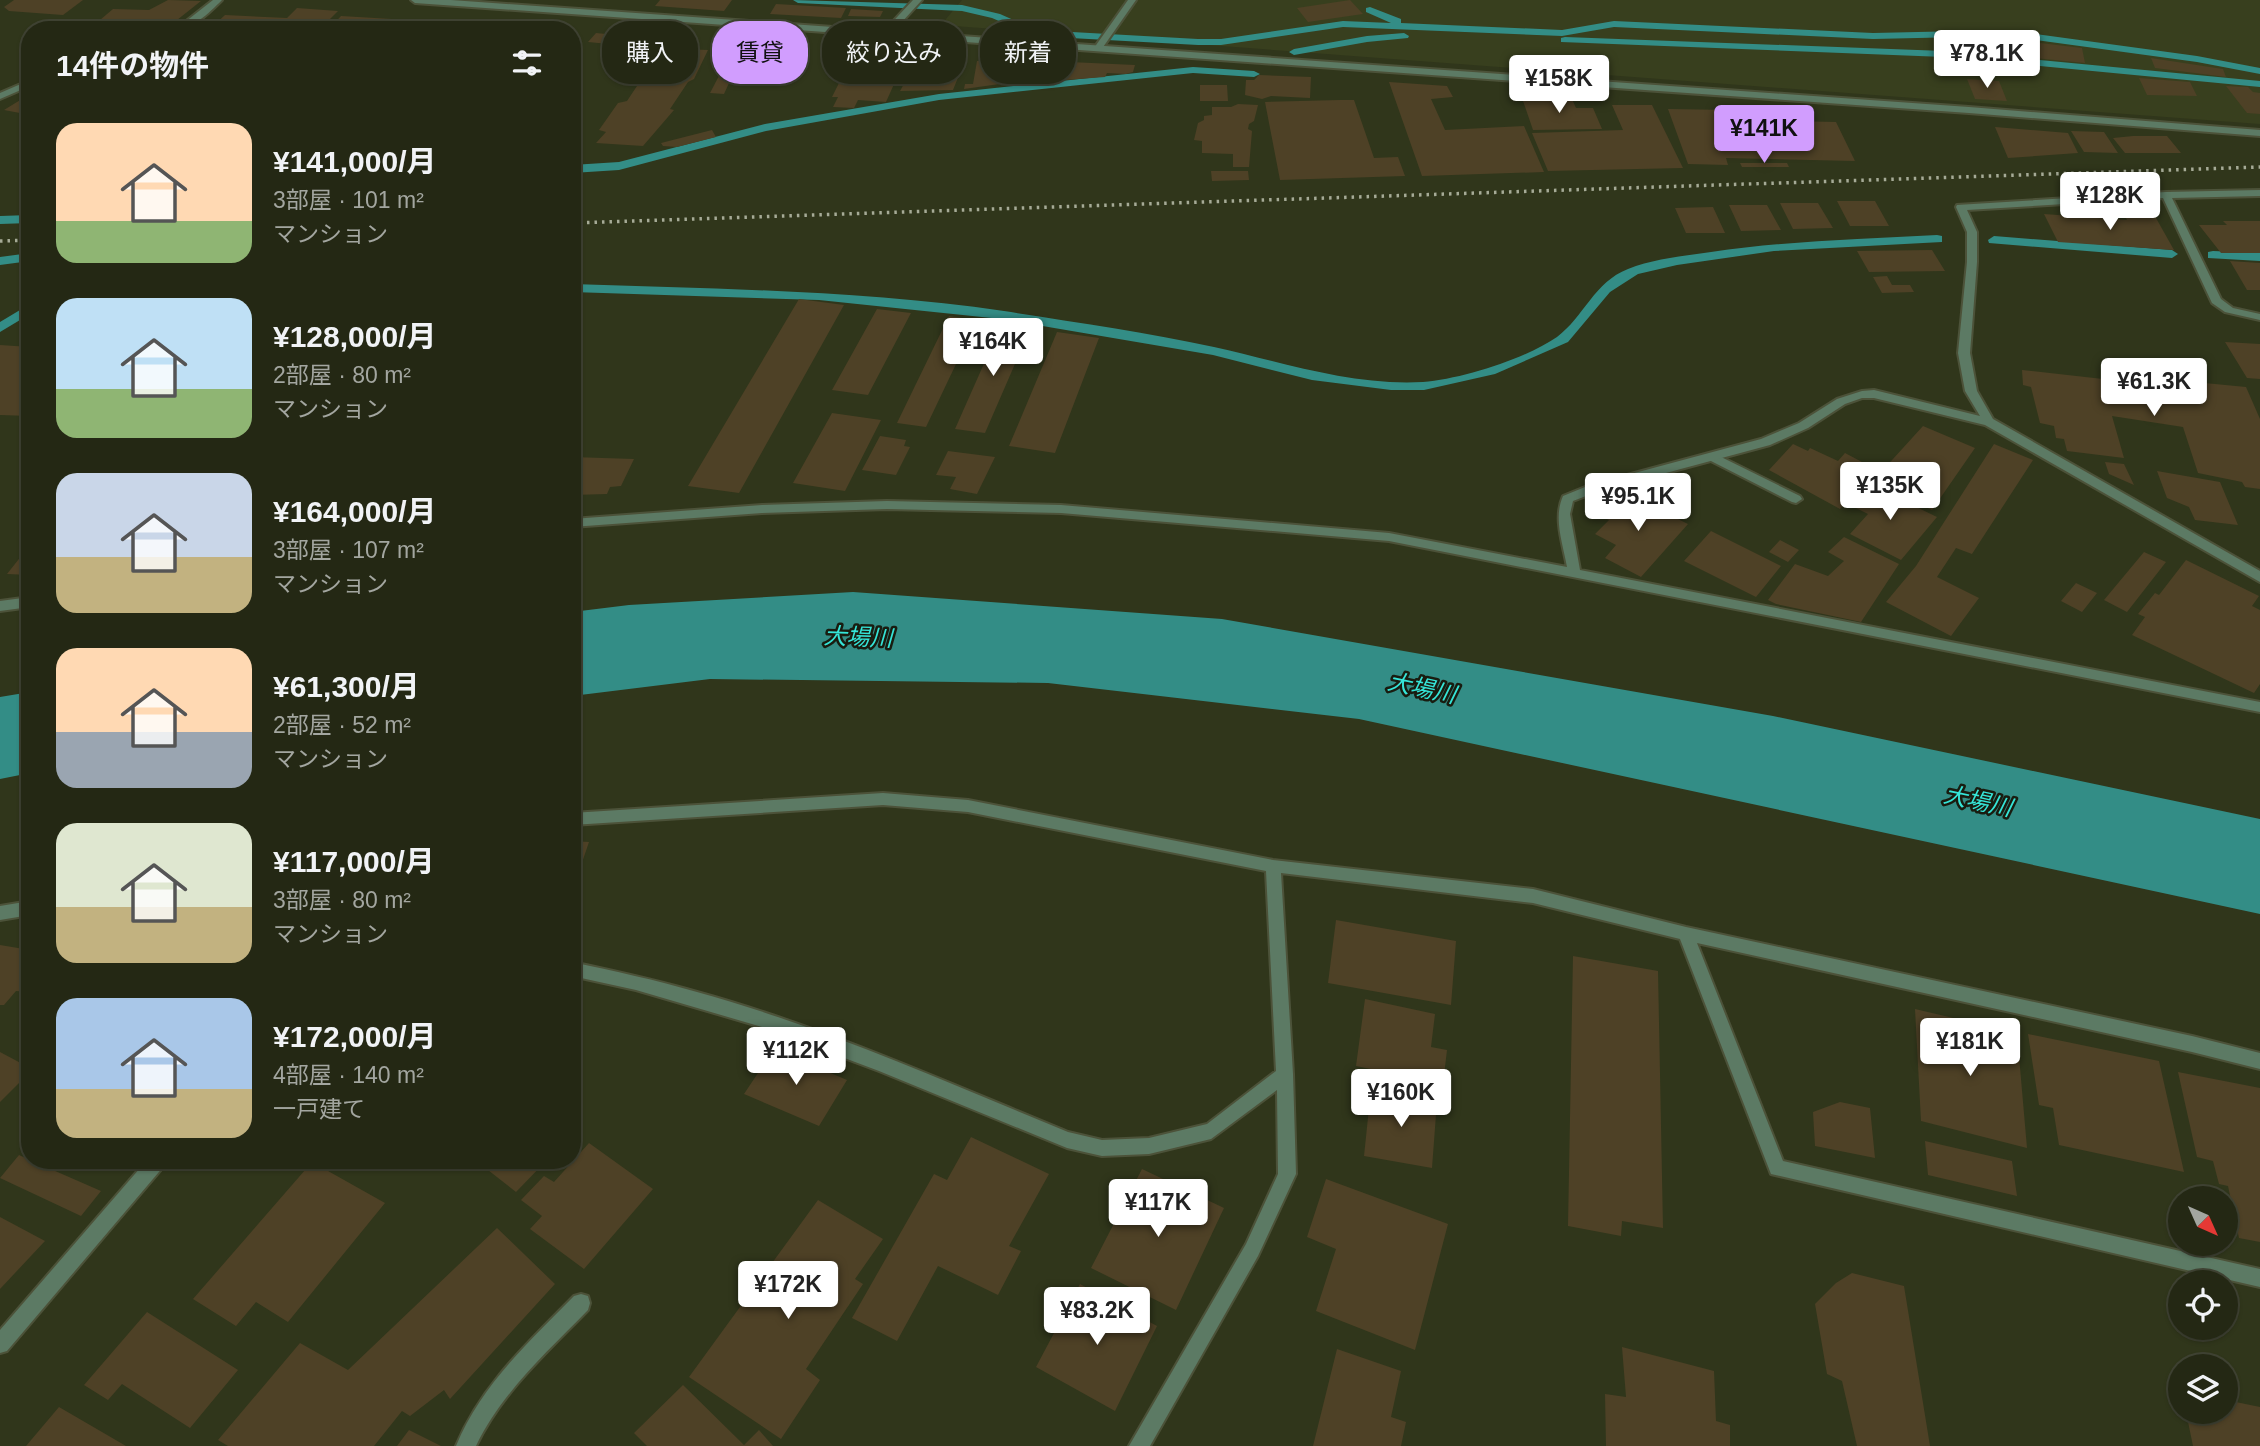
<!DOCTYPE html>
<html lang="ja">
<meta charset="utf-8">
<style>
:root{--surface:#242814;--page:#2c301d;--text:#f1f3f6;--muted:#a3a6a0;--line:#414434;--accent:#d19dfe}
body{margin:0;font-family:Arial,"Noto Sans JP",sans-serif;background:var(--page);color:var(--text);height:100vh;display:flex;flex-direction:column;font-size:26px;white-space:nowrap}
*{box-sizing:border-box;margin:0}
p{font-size:23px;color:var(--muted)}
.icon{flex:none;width:38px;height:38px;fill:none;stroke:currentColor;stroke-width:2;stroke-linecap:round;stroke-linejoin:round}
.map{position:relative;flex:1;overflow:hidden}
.details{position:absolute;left:21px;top:21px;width:560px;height:1148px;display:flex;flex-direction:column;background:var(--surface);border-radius:28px;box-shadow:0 2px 5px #0004,0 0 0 2px var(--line)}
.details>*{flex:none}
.guide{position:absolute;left:602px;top:21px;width:665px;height:63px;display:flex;gap:14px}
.needle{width:46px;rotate:135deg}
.tools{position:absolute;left:2168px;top:1186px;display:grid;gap:14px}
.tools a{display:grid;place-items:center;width:70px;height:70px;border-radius:50%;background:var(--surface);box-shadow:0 2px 5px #0004,0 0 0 2px var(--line);font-size:35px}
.price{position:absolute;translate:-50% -60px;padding:0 16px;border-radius:7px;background:#fff;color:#222;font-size:23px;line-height:46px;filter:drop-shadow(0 2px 4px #0008)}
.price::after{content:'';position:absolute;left:50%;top:42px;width:21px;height:16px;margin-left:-10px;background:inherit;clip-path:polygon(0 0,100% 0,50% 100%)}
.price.active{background:var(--accent);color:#111}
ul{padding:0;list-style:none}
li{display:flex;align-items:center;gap:21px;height:175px;padding:0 35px}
li span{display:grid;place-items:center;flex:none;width:196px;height:140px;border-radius:21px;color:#555}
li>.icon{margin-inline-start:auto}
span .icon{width:84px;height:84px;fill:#fffc;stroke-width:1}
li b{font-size:30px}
h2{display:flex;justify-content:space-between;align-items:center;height:84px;padding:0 35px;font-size:30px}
.chip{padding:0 24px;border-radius:28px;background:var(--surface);box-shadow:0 2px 5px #0004,0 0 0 2px var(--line);font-size:24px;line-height:63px}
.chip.active{background:var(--accent);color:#111}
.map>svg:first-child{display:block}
.built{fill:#383f1e}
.water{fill:#338d86}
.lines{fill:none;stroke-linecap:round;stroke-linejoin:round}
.stream{fill:#338d86;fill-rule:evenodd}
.building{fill:#4e4126}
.service-casing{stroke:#4c5239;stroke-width:4}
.minor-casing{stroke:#4c5239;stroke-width:4}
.tertiary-casing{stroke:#4c5239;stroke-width:4}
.service{fill:#5c7a64;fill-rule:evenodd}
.minor{fill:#5c7a64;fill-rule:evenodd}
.tertiary{fill:#5c7a64;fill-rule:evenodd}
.rail{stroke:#a6ab97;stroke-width:3.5;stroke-dasharray:2.5 5;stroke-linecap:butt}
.labels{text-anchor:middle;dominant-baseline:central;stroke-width:5;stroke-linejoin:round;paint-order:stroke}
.water-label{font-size:23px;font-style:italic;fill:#35e5d8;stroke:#191c10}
</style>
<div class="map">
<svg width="2260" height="1446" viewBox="0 0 2260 1446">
<rect width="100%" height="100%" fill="#30361b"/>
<path class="built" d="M962,0H2260V124L941,25Z"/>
<path class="water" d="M853,592L1222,619L1773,716L2260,819V914L1359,719L1048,683L710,679L572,696V612L629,605Z
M30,692V773L0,779V697Z"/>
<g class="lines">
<path class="stream" d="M793,0L962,5L1000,14L1036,30L1198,39H1221L1343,21L1391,23L1366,12V8L1370,7L1401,19V23L1562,30L1614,21L1873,33L2007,30L2197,56L2260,68V74L2197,62L2007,36L1873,39L1614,27L1562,36L1343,27L1221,45H1198L1034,36L992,18L962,11L798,3Z
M1404,33L1409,36L1408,38L1367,42L1294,55L1289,52L1294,49L1367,36Z
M1565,37L1944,51L2260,81V87L1944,57L1561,42V38Z
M1193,67L1254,71L1260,74L1254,77L1193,73L939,100L766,131L619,170L572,173V165L619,162L765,124L939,94Z
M30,215V223L0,224V216Z
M1937,235L1942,236V242L1774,251L1677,265L1638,274L1610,292L1568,342L1495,374L1424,390H1391L1312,380L1213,355L1001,319L819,300L572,292V284C716,289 861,290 1004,311C1074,322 1145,332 1214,347C1282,362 1351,386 1423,382C1462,379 1525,359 1557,337C1584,317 1594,282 1628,269C1653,259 1683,256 1711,252C1786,241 1861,239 1937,235Z
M1994,236L2172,250L2178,254L2172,258L1989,243L1988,240Z
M2213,251L2260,253V261L2208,258V252Z
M30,253V261L0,265V257Z
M30,304V314L0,332V322Z"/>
</g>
<path class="building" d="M14,0H83L63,15L9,11L4,7Z
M168,0L201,1L172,24L100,20L113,9L149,10Z
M660,0H732L724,11L655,6Z
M1350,0L1363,14L1308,22L1297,8Z
M776,4L846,8L841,18L770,14Z
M297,8L338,11L319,30H193L196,27H212L225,15L287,18Z
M851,9L883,11L880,17L848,16Z
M341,16L392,19L382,30H328Z
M445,20L474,23L466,30H435Z
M75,24L112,27L108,30H67Z
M596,33L616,35L609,44L588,42Z
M2007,39L2082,48L2085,63L2013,56Z
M742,42L755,43L739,66L726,65Z
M662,48L708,50L694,79L688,82L670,109L674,110L643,146L596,143L606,132L599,130L618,103L627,101L639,83L634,82L649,58L658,55Z
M863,50L908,53L886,102L858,100L854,108L833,107L838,97H832L845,71L852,72Z
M2151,58L2223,69L2226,77L2155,68Z
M1028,59L1063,60L1060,79L1024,78Z
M990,60L989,63H1019L1015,76L1007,83L964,89L965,84H973L977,61Z
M1070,62L1135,65L1133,72L1126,74L1107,73L1105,77L1065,80Z
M924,63L963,65L953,90L900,91L910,73H919Z
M721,72H734L724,94L710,93Z
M1259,75L1311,77L1310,98L1271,96L1262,99L1245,95L1246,80H1254Z
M2139,78L2190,82L2197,96L2147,95Z
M1967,79L1999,81L2007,101L1975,99Z
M1389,82L1447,86L1453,97L1431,99L1445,130L1524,126L1544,172L1422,176Z
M1200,85H1227L1228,101H1200Z
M2226,86L2248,87L2253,92L2260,93V114L2247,113Z
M30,94V112L25,114L4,110Z
M1571,97L1576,108H1593L1602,129L1533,130L1522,98Z
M1340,100H1354L1374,158L1398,157L1405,176L1280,180L1265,102Z
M1238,104L1258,105L1254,121L1249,124L1248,129L1252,131L1249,167H1233V154L1202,153V141L1194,140L1198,123L1204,120V116L1212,115V107H1231Z
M1612,105H1652L1683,168L1548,171L1532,133L1623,130Z
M1668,109L1729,110L1734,120L1836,122L1855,161L1726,158L1728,165L1688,164Z
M1995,127L2068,133L2078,153L2008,158Z
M712,130L716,137L677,147L663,146L661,143Z
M2071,131L2104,132L2118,153L2084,152Z
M2133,136H2167L2181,153H2125L2113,138Z
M1740,163H1787L1789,167H1742Z
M1211,171H1248L1249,180L1212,181Z
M1837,201H1875L1889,226H1850Z
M1780,203H1818L1833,228L1793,229Z
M1729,205H1767L1781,230L1741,231Z
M1713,207L1725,233H1686L1675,208Z
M2044,214L2127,220L2125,216L2156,218L2174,250L2058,242Z
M2223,221H2260V253H2221L2199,225H2227Z
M1932,250L1945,271L1869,272L1857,251Z
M2230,261L2260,263V290H2247Z
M1887,276L1892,285H1910L1914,292L1882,293L1873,277Z
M799,299L844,305L739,493L688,486Z
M877,309L911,313L868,395L832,390Z
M949,316L977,320L926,427L897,423Z
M1002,323L1031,327L985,433L955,429Z
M1057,332L1099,338L1055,453L1009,446Z
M2225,342L2260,344V379L2247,378Z
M0,345L30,347V416L0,415Z
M2022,370L2103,379L2101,373L2246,387L2260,419V489L2245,487L2242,482L2198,473L2183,427L2112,416L2124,458L2067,451L2064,439L2056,438L2054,426L2040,423L2031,387L2023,385Z
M832,413L881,420L845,491L793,483Z
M1923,426L1975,448L1932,510L1872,482Z
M880,436L906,440L904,446L910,447L896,475L862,470Z
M1793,444L1808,451L1810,448L1838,461L1845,453L1862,462L1855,470L1869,477L1840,509L1769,470Z
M1994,444L2033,460L1972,554L1956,548L1937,577L1979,598L1951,636L1886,602L1916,566Z
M948,451L995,457L977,494L950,489L956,477L936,475Z
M572,457L634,459L621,486L610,487L607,494L572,495Z
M2105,462L2124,464L2134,485L2109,474Z
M2157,471L2220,482L2238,525L2195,520L2189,507L2167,498Z
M1871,485L1937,517L1901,560L1850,534L1868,514L1852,506Z
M1623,492L1688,524L1641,577L1605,558L1616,545L1595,534L1609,520L1601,516Z
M1711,531L1781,566L1756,597L1684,561Z
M1844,537L1899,564L1861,622L1776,604L1768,600L1795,564L1828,576L1844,561L1828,552Z
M1780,540L1799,550L1788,562L1769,552Z
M30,545V575L7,574Z
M2144,552L2166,562L2127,612L2104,600Z
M2186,560L2259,596L2252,606L2260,610V684L2254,693L2132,635L2145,617L2138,614L2155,593L2159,595Z
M2076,583L2097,593L2082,612L2061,601Z
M572,841L589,842L573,889H572Z
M1336,920L1456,941L1451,1005L1328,983Z
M0,945L30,950V992L16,991L4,1005H0Z
M1573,956L1658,971L1663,1228L1622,1221L1621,1236L1568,1226Z
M1365,999L1435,1014L1431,1047L1447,1050L1443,1084L1356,1066Z
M1915,1009L2017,1033L2027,1148L1921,1121Z
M2028,1034L2159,1061L2184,1172L2059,1145L2053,1108L2039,1105Z
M774,1049L847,1080L819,1126L744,1094Z
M0,1052L30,1068V1072L0,1102Z
M2178,1072L2260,1088V1242L2239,1238L2228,1186L2219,1184L2213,1161L2197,1157Z
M1371,1089L1437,1101L1432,1168L1364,1156Z
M1840,1102L1870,1108L1875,1158L1815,1146L1813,1112Z
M971,1137L1049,1174L1009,1246L1021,1251L998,1295L938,1266L897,1341L852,1318L934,1174L947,1180Z
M1925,1141L2012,1161L2017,1196L1928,1175Z
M589,1143L653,1189L584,1269L530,1229L542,1216L521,1200L544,1176L554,1182Z
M19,1155L30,1160L101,1191L81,1216L0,1178Z
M482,1160H547L516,1192L479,1163Z
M312,1162L385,1203L288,1322L256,1302L236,1326L193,1299Z
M1142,1169L1224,1208L1176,1310L1091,1268Z
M1326,1179L1448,1224L1415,1350L1316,1311L1336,1249L1307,1237Z
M818,1200L883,1239L855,1279L863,1284L806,1369L820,1380L781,1439L689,1377Z
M0,1217L45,1241L0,1289Z
M497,1228L555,1284L450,1399L444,1390L410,1416L402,1411L374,1446H228L218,1440L300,1343L348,1370Z
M1852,1273L1904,1286L1930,1446H1857L1842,1381L1827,1374L1815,1304L1836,1283Z
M1080,1284L1157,1326L1115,1411L1036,1367Z
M147,1312L238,1370L190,1428L122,1384L108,1400L84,1385Z
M1622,1347L1714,1371L1716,1421L1730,1425V1446H1606L1605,1394L1626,1397Z
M1337,1349L1401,1371L1391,1417L1406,1422L1401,1446H1313Z
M683,1385L744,1445L759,1430L773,1446H647L634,1433Z
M2226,1400L2260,1407V1446H2193L2186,1412H2226Z
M59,1407L126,1446H26Z
M409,1430L441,1446H397Z"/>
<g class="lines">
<g class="service-casing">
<path id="service" d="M1713,453L1800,496L1802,499L1796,503L1792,502L1709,460V454Z
M581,1294L588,1296L590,1303L588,1310C547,1352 502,1392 476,1446H456C481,1385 529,1342 574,1296Z"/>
</g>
<g class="minor-casing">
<path id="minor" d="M213,0H222C208,14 192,30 171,30L185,22Z
M913,0H922L890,35H884V31Z
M1128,0H1136L1101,50H1095L1094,48Z
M30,80V86L0,99V93Z
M2260,190V196L2172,198L2221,299L2233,308L2260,314V320L2225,312L2212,303L2163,198L1967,210L1977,232V262L1970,353L1977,391L1993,419L2260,571V582L1985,425L1874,398H1862L1845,404L1808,428L1770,445L1599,491L1573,501L1570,514L1580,570L2260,702V712L1389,541L1061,513L887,509L762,513L572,527V519L762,505L887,501L1061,505L1389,533L1567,567C1563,544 1553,518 1563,496L1590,485L1761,439L1799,423L1837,399L1862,391L1874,390L1980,416L1965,391L1958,353L1967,262V232L1956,207L1957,205L2166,192Z
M30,597V607L0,611V601Z
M883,793L968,800L1273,860L1533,889L1686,927L2192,1036L2260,1053V1069L2192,1052L1697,943L1783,1161L2260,1269V1287L1771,1174L1680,939L1533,903L1281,873L1293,1074L1296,1174L1258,1256L1150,1446H1129L1246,1244L1278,1174L1277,1090L1211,1139L1149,1154L1102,1156L1067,1148L879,1071L762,1027L636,990L572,976V962C614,971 656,980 697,992C824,1027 946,1082 1068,1132L1102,1140L1149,1138L1207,1124L1276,1071L1266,871L968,812L883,805L572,825V813Z
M30,901V915L0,920V906Z
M147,1160H167L164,1166L7,1351L0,1353V1330Z"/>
</g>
<g class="tertiary-casing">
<path id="tertiary" d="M411,0H451L1969,107L2260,130V136L1969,113L415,3Z"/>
</g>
<use href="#service" class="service"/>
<use href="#minor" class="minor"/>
<use href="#tertiary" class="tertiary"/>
<path class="rail" d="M572,223L2260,167
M0,241L30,240"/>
</g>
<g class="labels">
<g class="water-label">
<text transform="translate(858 637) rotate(2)">大場川</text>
<text transform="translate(1422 688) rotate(12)">大場川</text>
<text transform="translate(1978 801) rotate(12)">大場川</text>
</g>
</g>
</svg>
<div class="tools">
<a><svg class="needle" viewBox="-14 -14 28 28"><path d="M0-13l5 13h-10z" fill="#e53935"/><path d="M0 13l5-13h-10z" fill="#a3a6a0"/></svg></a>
<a><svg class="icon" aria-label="locate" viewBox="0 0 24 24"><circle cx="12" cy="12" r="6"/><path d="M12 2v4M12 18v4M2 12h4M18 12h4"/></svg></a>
<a><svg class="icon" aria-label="layers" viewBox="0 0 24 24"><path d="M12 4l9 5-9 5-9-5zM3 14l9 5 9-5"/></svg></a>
</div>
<b class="price" style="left:1987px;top:90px">¥78.1K</b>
<b class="price" style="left:1559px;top:115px">¥158K</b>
<b class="price active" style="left:1764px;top:165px">¥141K</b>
<b class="price" style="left:2110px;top:232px">¥128K</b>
<b class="price" style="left:993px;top:378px">¥164K</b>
<b class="price" style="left:2154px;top:418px">¥61.3K</b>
<b class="price" style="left:1890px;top:522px">¥135K</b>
<b class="price" style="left:1638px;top:533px">¥95.1K</b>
<b class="price" style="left:1970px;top:1078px">¥181K</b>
<b class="price" style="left:796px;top:1087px">¥112K</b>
<b class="price" style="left:1401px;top:1129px">¥160K</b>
<b class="price" style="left:1158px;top:1239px">¥117K</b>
<b class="price" style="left:788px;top:1321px">¥172K</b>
<b class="price" style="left:1097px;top:1347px">¥83.2K</b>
<div class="guide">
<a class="chip">購入</a>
<a class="chip active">賃貸</a>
<a class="chip">絞り込み</a>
<a class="chip">新着</a>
</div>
<section class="details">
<h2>14件の物件<svg class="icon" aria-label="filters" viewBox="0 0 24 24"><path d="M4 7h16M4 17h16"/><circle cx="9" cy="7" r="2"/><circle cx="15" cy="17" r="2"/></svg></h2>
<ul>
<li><span style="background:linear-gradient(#ffd9b3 70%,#8fb573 0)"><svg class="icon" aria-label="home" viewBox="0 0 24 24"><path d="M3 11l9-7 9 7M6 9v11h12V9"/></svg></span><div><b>¥141,000/月</b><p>3部屋 · 101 m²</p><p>マンション</p></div></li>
<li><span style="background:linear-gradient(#bfe0f5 65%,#8fb573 0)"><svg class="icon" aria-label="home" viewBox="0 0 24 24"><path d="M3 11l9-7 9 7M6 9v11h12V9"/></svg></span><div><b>¥128,000/月</b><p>2部屋 · 80 m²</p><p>マンション</p></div></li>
<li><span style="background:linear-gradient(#c9d6e8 60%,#c2b280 0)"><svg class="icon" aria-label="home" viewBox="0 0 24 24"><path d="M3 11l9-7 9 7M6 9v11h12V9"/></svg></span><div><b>¥164,000/月</b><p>3部屋 · 107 m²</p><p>マンション</p></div></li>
<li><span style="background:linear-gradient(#ffd9b3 60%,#9aa5b1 0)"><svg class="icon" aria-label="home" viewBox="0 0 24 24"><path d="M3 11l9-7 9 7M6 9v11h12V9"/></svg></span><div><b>¥61,300/月</b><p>2部屋 · 52 m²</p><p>マンション</p></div></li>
<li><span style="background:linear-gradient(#dfe7d0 60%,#c2b280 0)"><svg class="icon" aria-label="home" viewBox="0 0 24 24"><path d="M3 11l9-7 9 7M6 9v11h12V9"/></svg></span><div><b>¥117,000/月</b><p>3部屋 · 80 m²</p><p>マンション</p></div></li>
<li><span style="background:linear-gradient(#a9c7e8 65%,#c2b280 0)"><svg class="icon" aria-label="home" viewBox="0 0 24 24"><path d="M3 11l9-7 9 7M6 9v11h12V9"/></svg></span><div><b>¥172,000/月</b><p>4部屋 · 140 m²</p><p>一戸建て</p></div></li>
</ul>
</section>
</div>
